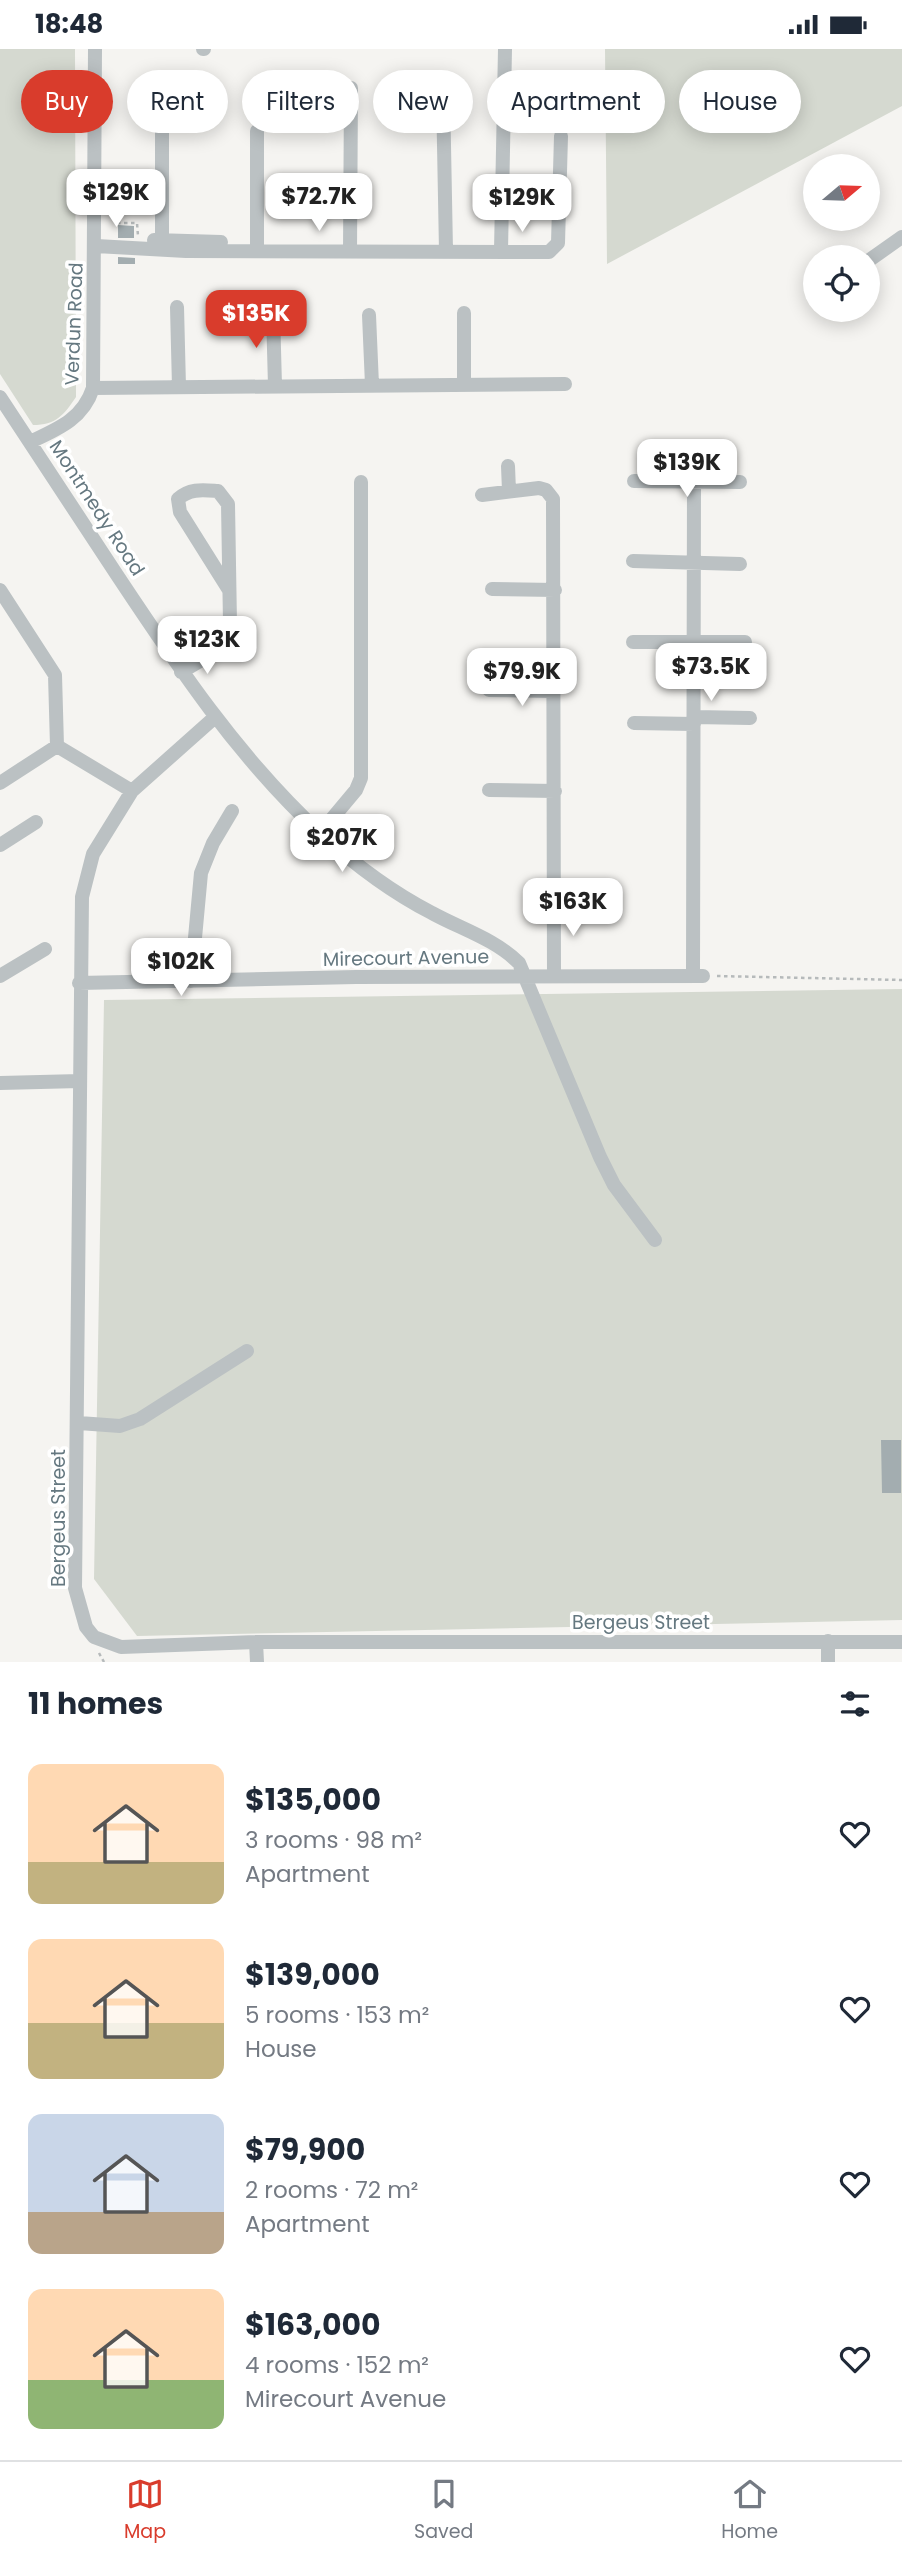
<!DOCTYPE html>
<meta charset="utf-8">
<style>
:root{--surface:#fff;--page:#f6f6f7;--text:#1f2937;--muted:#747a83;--line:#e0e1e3;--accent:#d93c2c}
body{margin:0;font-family:Poppins,sans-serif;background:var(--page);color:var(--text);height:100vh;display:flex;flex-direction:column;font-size:26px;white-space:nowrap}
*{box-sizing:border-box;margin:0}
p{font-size:23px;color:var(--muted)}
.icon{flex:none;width:38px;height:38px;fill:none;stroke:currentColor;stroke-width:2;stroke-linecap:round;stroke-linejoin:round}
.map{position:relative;height:1613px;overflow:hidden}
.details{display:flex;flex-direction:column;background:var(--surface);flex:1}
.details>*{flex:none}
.guide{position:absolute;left:21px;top:21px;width:861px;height:63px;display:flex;gap:14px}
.needle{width:46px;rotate:71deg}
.controls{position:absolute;left:803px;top:105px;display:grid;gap:14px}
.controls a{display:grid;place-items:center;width:77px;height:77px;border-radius:50%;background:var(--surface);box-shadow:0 4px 18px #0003;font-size:35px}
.price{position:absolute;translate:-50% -60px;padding:0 16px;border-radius:14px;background:#fff;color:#222;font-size:23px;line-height:46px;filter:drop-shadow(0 2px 4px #0008)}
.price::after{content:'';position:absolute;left:50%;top:42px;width:21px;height:16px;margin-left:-10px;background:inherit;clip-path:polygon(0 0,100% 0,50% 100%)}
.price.on{background:var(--accent);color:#fff}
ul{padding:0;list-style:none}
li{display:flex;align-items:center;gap:21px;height:175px;padding:0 28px}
li span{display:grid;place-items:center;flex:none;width:196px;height:140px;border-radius:14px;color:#555}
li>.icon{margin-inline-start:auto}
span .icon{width:84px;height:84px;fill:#fffc;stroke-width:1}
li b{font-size:30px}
h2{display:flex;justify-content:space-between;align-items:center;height:84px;padding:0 28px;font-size:30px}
.pill{padding:0 24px;border-radius:32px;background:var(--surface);box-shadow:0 4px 18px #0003;font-size:24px;line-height:63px}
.pill.on{background:var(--accent);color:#fff}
.status{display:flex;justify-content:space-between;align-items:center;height:49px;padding:0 35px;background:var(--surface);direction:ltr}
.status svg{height:19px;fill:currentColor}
.dock{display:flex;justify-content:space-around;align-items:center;height:98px;border-top:2px solid var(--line);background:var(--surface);font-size:19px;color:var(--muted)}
.dock a{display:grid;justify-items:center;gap:4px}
.dock .on{color:var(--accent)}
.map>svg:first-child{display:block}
.green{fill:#d5d9d0}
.building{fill:#a3adb0}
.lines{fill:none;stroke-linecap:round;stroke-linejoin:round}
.path{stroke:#b6babb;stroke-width:2.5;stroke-dasharray:3.5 3.5;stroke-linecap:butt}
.minor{stroke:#bbc1c3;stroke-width:14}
.labels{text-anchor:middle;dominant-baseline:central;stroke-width:7;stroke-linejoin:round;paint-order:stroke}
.street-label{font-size:19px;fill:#657880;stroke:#fff}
</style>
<div class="status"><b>18:48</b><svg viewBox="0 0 49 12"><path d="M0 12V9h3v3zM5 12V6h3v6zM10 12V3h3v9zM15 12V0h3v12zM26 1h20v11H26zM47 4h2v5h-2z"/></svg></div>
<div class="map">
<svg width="902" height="1613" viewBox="0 0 902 1613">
<rect width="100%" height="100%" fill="#f5f4f1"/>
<path class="green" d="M0,0H75L76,348C64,366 56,376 33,376L0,325Z
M605,0H902V57L607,215Z
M902,940V1571L137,1587L94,1530L104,951Z"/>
<path class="building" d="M118,176L134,177V189H118Z
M118,208L135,209V215H118Z
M881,1391H901V1444H882Z"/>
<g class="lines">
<path class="path" d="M117,174H137L138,187
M717,927L902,931
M99,1604L104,1613"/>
<path class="minor" d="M203,0H204
M443,43L446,202
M162,82V200
M257,82V202
M154,191L221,193
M96,197L186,202L549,203L558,194L561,87
M350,202L351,39
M501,202L505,0
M868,212L902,188
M177,258L179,338
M273,263L275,337
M369,266L372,336
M464,335V264
M93,339L565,335
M0,348C39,407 78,466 117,526C178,618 238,708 320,784C354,815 391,843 432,864C461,880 495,890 519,914L600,1108L614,1136L655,1191
M30,393C58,380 83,370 93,339L95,0
M508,417L509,442
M634,432L740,433
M482,446L539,439L546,441L553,450L554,926
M633,512L740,515
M492,540L555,541
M0,541L55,626L57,697
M633,593H745
M181,623C201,611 230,599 230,574L228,455L218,442C203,441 190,439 178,450L180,463L229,541
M489,641L554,642
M694,668L750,669
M214,669L132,742L93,805L82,848L75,1539L86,1578L94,1588L121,1598L256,1593H902
M634,674L694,675
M0,734L57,697L132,742
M489,741L555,742
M320,784L356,741L361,729V433
M0,796L36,773
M0,927L45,900
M693,927L694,433
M191,932L201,824L213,794L232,762
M79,934L356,928L703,927
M0,1034L80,1032
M79,1374L120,1377L140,1370L247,1302
M828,1592V1613
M256,1593L257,1613"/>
</g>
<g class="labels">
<g class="street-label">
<text transform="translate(74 275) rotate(-88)">Verdun Road</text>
<text transform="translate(97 459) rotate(57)">Montmedy Road</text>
<text transform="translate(406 909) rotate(-1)">Mirecourt Avenue</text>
<text transform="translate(58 1469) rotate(-90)">Bergeus Street</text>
<text x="641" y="1573">Bergeus Street</text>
</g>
</g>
</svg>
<div class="controls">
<a><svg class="needle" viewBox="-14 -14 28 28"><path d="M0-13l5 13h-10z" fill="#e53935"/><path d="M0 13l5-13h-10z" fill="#747a83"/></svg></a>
<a><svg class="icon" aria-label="locate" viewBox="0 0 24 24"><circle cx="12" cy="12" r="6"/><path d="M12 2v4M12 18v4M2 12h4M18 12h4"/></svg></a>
</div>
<b class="price" style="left:116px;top:180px">$129K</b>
<b class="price" style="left:319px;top:184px">$72.7K</b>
<b class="price" style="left:522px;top:185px">$129K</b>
<b class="price on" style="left:256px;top:301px">$135K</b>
<b class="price" style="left:687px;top:450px">$139K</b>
<b class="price" style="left:207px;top:627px">$123K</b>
<b class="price" style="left:711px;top:654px">$73.5K</b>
<b class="price" style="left:522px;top:659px">$79.9K</b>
<b class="price" style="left:342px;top:825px">$207K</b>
<b class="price" style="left:573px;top:889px">$163K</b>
<b class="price" style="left:181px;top:949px">$102K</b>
<div class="guide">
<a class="pill on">Buy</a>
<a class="pill">Rent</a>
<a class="pill">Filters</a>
<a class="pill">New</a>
<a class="pill">Apartment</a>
<a class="pill">House</a>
</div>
</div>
<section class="details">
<h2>11 homes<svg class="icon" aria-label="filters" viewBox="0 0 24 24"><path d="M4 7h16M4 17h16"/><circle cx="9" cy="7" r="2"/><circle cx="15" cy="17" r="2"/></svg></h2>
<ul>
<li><span style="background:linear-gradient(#ffd9b3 70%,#c2b280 0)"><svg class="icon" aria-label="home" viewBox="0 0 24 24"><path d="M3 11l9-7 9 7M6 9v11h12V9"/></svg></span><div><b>$135,000</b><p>3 rooms · 98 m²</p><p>Apartment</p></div><svg class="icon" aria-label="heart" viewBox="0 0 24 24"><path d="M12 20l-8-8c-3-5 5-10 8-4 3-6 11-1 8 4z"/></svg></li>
<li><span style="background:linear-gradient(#ffd9b3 60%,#c2b280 0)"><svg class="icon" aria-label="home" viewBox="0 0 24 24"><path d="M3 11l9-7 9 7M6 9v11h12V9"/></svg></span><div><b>$139,000</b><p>5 rooms · 153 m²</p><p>House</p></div><svg class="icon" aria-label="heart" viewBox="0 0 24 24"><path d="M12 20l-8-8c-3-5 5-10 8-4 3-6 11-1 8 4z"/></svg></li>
<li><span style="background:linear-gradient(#c9d6e8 70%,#b9a48a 0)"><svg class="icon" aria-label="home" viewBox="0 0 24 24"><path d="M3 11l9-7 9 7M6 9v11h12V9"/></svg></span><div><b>$79,900</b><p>2 rooms · 72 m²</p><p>Apartment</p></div><svg class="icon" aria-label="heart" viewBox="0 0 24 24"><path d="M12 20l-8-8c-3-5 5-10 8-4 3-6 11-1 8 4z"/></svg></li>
<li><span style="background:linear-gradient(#ffd9b3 65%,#8fb573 0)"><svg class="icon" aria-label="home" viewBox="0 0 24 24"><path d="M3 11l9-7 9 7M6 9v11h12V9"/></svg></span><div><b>$163,000</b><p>4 rooms · 152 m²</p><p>Mirecourt Avenue</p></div><svg class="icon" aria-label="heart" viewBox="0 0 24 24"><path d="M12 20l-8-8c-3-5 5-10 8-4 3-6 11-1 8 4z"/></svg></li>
</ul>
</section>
<nav class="dock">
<a class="on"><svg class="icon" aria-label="map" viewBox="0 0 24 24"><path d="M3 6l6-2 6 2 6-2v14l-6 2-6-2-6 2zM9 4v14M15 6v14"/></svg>Map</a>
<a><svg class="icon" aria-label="saved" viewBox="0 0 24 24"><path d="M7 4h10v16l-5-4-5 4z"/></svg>Saved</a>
<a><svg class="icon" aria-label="home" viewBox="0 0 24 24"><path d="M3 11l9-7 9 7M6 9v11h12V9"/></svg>Home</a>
</nav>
